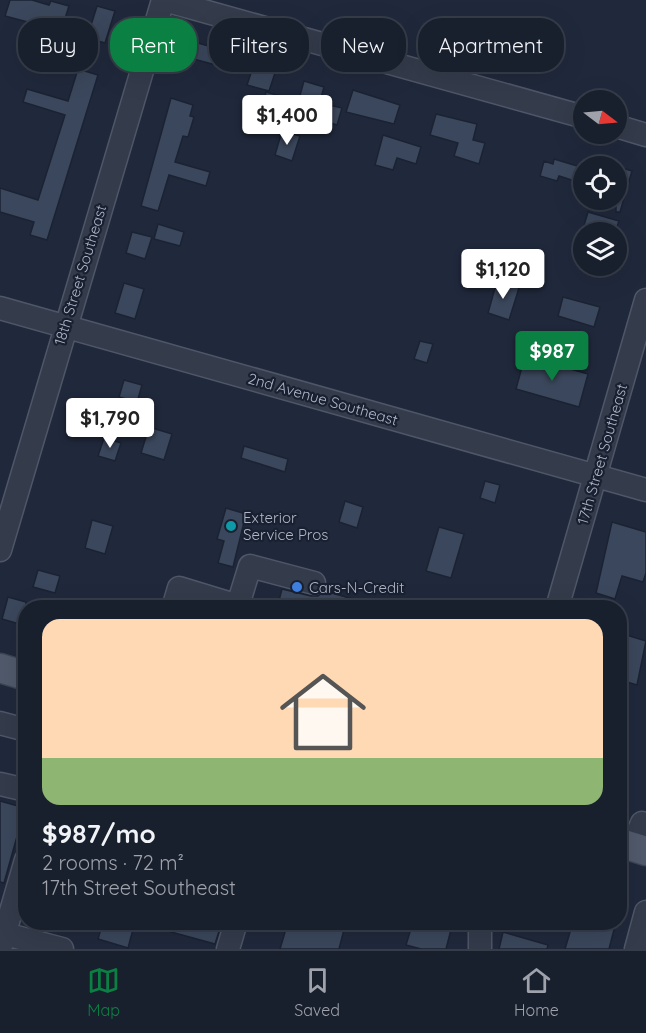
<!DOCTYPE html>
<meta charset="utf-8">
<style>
:root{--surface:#181f2d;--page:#212735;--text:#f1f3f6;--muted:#9fa2aa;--line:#363d49;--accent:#0b8043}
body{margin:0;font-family:Quicksand,sans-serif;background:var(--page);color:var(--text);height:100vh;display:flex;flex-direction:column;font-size:22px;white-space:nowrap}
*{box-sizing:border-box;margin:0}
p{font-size:20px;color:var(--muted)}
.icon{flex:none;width:33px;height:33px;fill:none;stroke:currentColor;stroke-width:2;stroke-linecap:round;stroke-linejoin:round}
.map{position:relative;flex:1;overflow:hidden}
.details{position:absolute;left:18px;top:600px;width:609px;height:330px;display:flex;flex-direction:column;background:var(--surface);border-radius:24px;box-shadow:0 6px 24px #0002,0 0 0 2px var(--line)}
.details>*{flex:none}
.hud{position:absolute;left:18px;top:18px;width:610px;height:54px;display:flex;gap:12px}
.needle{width:39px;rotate:106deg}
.buttons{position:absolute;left:573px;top:90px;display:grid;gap:12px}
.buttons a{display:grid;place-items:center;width:54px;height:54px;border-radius:50%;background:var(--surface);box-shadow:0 6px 24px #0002,0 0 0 2px var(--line);font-size:30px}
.price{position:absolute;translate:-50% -51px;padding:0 14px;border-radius:6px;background:#fff;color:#222;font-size:20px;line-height:39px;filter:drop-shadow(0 2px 3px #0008)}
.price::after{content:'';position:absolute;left:50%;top:36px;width:18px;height:14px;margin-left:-9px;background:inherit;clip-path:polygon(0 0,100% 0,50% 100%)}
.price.on{background:var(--accent);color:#fff}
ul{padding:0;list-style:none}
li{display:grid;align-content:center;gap:12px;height:318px;padding:0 24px}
li span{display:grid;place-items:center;height:186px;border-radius:18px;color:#555}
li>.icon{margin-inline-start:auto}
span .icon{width:108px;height:108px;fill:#fffc;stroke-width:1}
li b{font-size:26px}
.chip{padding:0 21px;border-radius:24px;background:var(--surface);box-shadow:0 6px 24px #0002,0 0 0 2px var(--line);font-size:21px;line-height:54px}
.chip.on{background:var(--accent);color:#fff}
.tab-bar{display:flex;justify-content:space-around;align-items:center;height:84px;border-top:2px solid var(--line);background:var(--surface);font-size:16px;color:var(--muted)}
.tab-bar a{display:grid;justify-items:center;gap:3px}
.tab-bar .on{color:var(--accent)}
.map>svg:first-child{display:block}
.building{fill:#3b475c;stroke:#1b2333;stroke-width:1.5}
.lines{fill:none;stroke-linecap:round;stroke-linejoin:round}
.minor-casing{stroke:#4f5667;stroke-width:25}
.major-casing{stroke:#3d4555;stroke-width:31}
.minor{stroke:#343c4c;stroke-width:22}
.major{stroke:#515a6c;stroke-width:28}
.culture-dot{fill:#0f9aa8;stroke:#192131;stroke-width:2}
.shop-dot{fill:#3f7fe0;stroke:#192131;stroke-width:2}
.labels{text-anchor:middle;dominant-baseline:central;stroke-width:4.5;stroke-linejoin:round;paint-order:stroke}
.street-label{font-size:15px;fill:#afb6c8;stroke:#192131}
.poi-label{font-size:15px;fill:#afb6c8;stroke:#192131;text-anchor:start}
</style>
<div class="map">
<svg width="646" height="949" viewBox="0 0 646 949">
<rect width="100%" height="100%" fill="#20293c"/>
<path class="building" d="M10,0H32L49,5L51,1L69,6L62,28L40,21L39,25L5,16Z
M97,6L115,11L105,43L87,38Z
M191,41L247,57L242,72L186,57Z
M254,64L276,70L269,91L247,85Z
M78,69L98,75L47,240L30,235L34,222L0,212V188L38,200L65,115L23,102L27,89L68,101Z
M304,81L324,87L317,112L297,106Z
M353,90L400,105L394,124L346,112Z
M266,92L284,97L280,113L262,108Z
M171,98L193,105L190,116L194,117L188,137L183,136L175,162L210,172L206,186L169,175L158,211L141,206Z
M329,105L342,108L337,125L324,121Z
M436,114L477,124L473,140L485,143L479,164L454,156L458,143L430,135Z
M282,131L300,136L292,161L275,155Z
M383,135L421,147L416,164L397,158L393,170L375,165Z
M554,159L584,168V184L559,176L557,181L540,176L544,161L553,164Z
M616,166L632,171L620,212H616Z
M588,212L619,221L615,232H582Z
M158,224L184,232L180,246L154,239Z
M132,232L152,237L145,259L126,253Z
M497,281L519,288L509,320L488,313Z
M124,283L144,289L135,319L115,313Z
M563,297L600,307L594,327L558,316Z
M420,341L433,344L427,363L414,359Z
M525,356L588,374L579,407L516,389Z
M124,380L142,385L137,402L119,397Z
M149,427L172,434L164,460L141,453Z
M104,438L121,443L115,461L98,456Z
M244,446L288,459L285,472L241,458Z
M485,481L500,485L495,503L480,498Z
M345,501L363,507L357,528L339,522Z
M226,508L246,514L233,567L218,563L224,541L217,539Z
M92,520L113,526L105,554L85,548Z
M612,522L646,532V573L643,582L622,576L615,599L596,593Z
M439,527L464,534L451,578L426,571Z
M38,570L60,576L55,593L33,587Z
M282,589L311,596H318L325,591L370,604L369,608H277Z
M8,597L26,602V626L2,619Z
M620,633L646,641L637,685L620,680Z
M0,801L25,808L4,883L0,882Z
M103,922H135L128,948L98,939Z
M154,922H222L215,944L153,927Z
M288,922H346L339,949H280Z
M413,922H453L446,949H421L406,945Z
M573,922H616L609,949H565Z
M503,932L548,945L547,949H499Z"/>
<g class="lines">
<g class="minor-casing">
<path id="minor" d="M164,0L584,117
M616,126L646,135
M0,308L646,490
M0,550L163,0
M173,608L179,588L238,606
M237,608L250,566L314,583
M557,608L646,300
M0,723L26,730
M0,784L26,790
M632,847L642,823
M480,922V949
M5,934L62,949
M0,949L26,860
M228,949L236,922
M636,949L646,912"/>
</g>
<g class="major-casing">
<path id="major" d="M0,668L26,676
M620,843L646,851"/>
</g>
<use href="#minor" class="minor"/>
<use href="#major" class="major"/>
</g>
<circle class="culture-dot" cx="231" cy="526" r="6"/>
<circle class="shop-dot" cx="297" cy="587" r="6"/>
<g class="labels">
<g class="street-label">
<text transform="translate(80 275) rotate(-73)">18th Street Southeast</text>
<text transform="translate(323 399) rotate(16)">2nd Avenue Southeast</text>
<text transform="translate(602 454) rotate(-74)">17th Street Southeast</text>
</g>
<g class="poi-label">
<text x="243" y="517">Exterior<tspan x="243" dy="17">Service Pros</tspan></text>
<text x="309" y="587">Cars-N-Credit</text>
</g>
</g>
</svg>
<div class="buttons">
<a><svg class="needle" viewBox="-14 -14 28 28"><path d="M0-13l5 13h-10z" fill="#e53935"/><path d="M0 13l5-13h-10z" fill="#9fa2aa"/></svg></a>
<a><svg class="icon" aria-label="locate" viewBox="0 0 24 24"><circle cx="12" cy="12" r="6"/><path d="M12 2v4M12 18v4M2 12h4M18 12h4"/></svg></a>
<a><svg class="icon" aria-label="layers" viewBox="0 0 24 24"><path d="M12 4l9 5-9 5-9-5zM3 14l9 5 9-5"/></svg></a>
</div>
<b class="price" style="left:287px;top:146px">$1,400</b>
<b class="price" style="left:503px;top:300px">$1,120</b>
<b class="price on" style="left:552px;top:382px">$987</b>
<b class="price" style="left:110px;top:449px">$1,790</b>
<div class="hud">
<a class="chip">Buy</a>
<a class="chip on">Rent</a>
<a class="chip">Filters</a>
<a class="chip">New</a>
<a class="chip">Apartment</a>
</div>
<section class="details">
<ul>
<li><span style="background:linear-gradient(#ffd9b3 75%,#8fb573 0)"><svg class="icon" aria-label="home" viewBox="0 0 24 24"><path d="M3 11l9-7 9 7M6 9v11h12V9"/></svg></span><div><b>$987/mo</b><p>2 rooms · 72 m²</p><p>17th Street Southeast</p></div></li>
</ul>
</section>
</div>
<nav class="tab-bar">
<a class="on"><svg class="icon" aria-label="map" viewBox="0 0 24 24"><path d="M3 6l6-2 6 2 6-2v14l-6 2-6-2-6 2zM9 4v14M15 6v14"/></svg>Map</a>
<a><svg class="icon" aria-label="saved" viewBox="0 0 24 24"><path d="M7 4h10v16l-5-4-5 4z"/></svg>Saved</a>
<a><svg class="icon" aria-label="home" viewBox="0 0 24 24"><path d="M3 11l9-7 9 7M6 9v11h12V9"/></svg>Home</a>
</nav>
